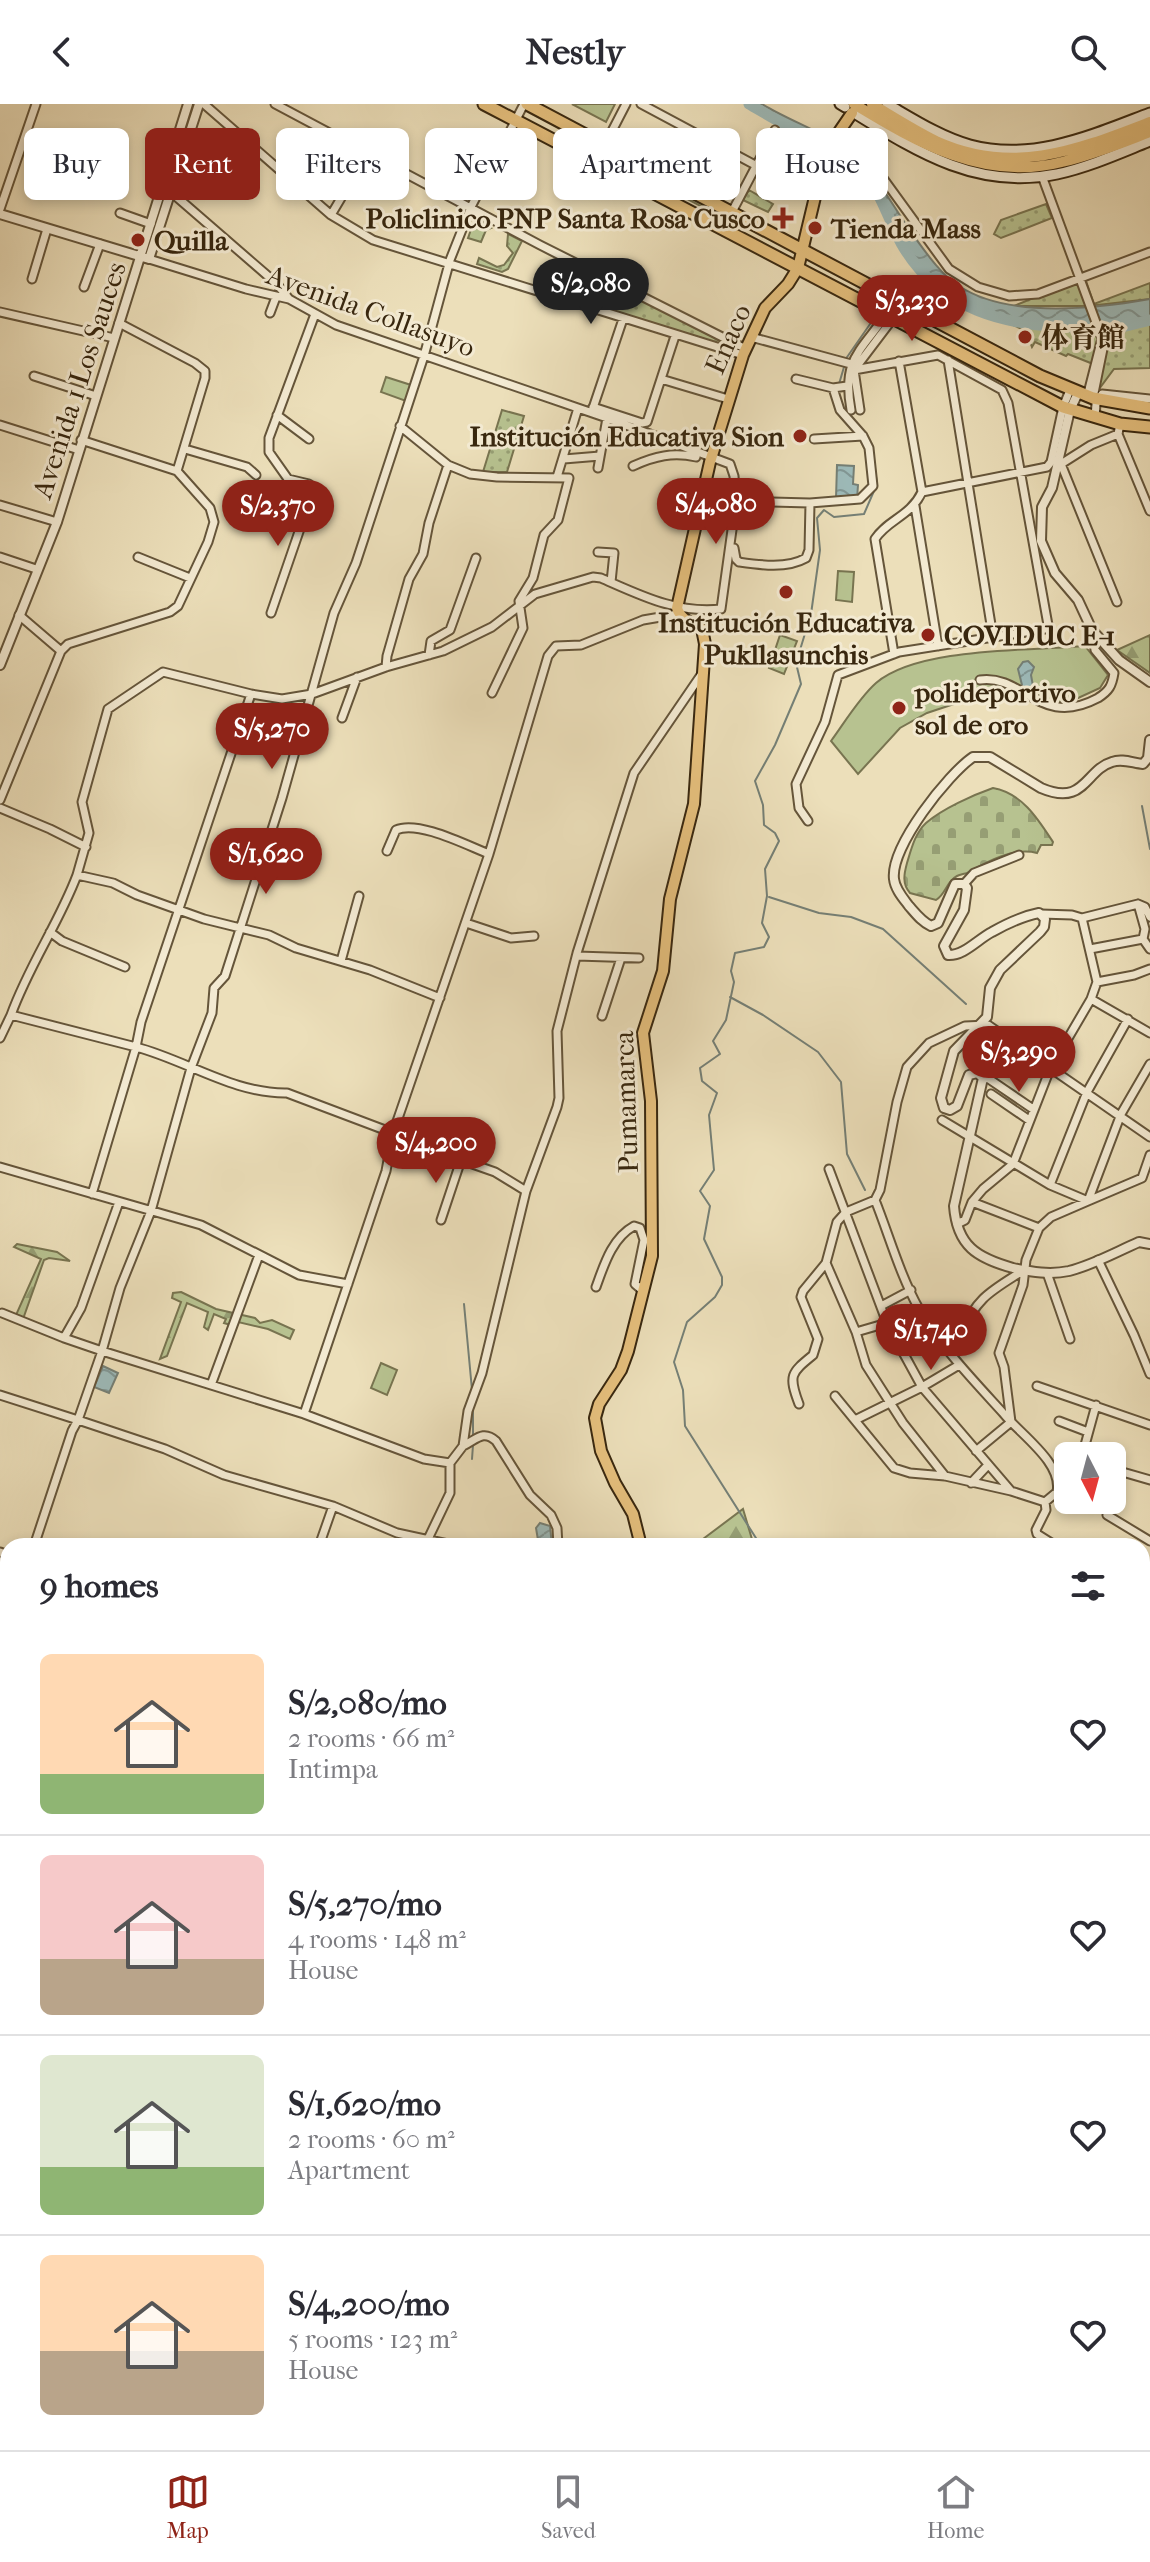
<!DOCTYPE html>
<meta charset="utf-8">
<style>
:root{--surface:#fff;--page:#f2f2f3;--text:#2b2b33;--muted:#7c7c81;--line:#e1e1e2;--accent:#8f2418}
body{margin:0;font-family:"IM FELL French Canon","Noto Serif SC",serif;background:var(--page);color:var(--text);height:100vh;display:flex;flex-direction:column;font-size:30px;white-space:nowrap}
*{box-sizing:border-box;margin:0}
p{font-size:26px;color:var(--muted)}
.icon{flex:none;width:44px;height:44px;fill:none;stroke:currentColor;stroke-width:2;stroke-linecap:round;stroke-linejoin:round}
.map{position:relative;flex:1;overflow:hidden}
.details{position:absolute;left:0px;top:1434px;width:1150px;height:912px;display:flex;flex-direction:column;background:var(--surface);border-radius:24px 24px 0 0;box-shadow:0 4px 12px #0003}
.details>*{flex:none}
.hud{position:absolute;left:24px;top:24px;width:1102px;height:72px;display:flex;gap:16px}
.needle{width:52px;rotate:174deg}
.tools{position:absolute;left:1054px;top:1338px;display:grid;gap:16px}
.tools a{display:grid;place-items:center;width:72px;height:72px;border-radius:12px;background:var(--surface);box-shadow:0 4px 12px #0003;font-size:40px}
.price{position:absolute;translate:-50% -68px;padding:0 18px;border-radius:28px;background:var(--accent);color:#fff;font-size:26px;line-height:52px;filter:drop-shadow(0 2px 4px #0008)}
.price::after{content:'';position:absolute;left:50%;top:48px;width:24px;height:18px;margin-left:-12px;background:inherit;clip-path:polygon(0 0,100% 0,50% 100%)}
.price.current{background:#222;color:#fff}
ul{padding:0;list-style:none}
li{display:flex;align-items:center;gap:24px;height:200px;padding:0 40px}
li+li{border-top:2px solid var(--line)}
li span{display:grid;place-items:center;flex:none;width:224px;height:160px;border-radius:12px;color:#555}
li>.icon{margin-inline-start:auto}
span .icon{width:96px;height:96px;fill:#fffc;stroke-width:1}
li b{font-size:34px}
h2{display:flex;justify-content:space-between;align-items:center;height:96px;padding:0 40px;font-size:34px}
.chip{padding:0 28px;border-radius:12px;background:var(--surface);box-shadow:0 4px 12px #0003;font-size:28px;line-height:72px}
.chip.current{background:var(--accent);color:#fff}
header{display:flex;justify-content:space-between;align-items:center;height:104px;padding:0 40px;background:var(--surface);font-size:36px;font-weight:700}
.dock{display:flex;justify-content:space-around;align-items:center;height:112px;border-top:2px solid var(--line);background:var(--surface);font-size:22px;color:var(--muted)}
.dock a{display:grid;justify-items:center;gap:4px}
.dock .current{color:var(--accent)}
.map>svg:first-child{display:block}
.grass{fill:url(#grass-dots);stroke:#787450;stroke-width:2}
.forest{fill:url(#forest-firs);stroke:#787450;stroke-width:2}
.cemetery{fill:url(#cemetery-stones);stroke:#787450;stroke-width:2}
.pitch{fill:#b7c290;stroke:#787450;stroke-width:2}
.water{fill:url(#water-waves);stroke:#757f75;stroke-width:2}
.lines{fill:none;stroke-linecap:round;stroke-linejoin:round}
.stream{stroke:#757f75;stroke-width:2}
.river{stroke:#9dbab9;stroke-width:11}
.minor-casing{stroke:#65553a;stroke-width:11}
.tertiary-casing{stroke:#65553a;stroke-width:12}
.secondary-casing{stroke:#38270f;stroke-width:13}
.primary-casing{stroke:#38270f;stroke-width:14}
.trunk-casing{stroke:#38270f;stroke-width:15}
.minor{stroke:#f3ead2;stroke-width:7}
.tertiary{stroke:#f3ead2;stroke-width:8}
.secondary{stroke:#f3ead2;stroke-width:9}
.primary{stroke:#e6c07d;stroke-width:10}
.trunk{stroke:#e6c07d;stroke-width:11}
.poi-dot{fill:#8f2418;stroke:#f3ead2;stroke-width:3}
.labels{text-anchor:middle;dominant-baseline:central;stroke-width:6;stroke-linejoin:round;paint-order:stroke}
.poi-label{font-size:28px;font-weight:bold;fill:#38270f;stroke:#f3ead2;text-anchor:start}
.street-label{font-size:28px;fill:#38270f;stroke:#f3ead2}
</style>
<header><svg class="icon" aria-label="back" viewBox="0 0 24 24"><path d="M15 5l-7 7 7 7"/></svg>Nestly<svg class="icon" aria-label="search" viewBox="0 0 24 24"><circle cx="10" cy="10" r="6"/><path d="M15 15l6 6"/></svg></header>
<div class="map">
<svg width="1150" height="2346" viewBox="0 0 1150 2346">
<defs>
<pattern id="grass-dots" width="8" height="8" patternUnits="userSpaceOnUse" patternTransform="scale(2)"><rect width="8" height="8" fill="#b7c290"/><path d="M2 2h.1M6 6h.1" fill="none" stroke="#969e74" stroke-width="1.8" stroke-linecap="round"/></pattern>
<pattern id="forest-firs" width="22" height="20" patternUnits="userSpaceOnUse" patternTransform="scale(2)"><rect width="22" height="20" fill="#b7c290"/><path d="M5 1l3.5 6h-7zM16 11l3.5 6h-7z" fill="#969e74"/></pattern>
<pattern id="cemetery-stones" width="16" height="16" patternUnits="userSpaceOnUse" patternTransform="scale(2)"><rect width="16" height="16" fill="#b7c290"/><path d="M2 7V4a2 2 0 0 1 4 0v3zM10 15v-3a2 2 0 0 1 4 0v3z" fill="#969e74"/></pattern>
<pattern id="water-waves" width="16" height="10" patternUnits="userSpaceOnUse" patternTransform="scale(2)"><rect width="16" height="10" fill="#9dbab9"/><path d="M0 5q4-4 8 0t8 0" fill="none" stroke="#819795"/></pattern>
</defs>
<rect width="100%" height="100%" fill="#ecdfba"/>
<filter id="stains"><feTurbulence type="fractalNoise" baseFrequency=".0025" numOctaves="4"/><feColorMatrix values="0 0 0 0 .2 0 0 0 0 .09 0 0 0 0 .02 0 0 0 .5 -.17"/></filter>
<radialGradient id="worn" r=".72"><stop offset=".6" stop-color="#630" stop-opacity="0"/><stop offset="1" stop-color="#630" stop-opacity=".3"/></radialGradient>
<path class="grass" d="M780,28L816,47L811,66L806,64L803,70L792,69L777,60L771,66L761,61Z
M610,50L723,109L721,113L608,53Z
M749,86L773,100L768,108L743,96Z
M1046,100L1052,114L1001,134L994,130L1001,116Z
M479,115L491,124L486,126L481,138L468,134L474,117Z
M508,130L522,137L508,165L502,168L477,160L479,154L497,163L504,161L513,149L507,142Z
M588,169L727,240L726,242L574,197V194L564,191L565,187L576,191Z
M1082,174L1083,178L1086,177L1094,200L1150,179V195L1089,202H1014Z
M1150,216V264L1114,265L1099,285L1089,282L1093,260L1068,250L1066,252L1035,238L1032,243L1029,235L1031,229L1004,217C1053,223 1102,228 1150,216Z
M502,306L524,312L507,368H483Z"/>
<path class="forest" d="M1150,531V569L1117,546Z
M17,1140L57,1148L70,1157L49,1154L44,1156L23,1215L16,1211L41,1155L14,1143Z
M181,1188L216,1205L255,1214L260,1219L272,1216L294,1226L290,1235L268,1225L234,1217L231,1221L224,1219L226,1215L214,1210L208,1226L204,1223L208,1208L187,1199L167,1252L160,1255L181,1198L172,1194L173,1189Z
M743,1405L754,1442L695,1441Z
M1142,2091L1150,2094V2346H1091L1089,2338H1142Z"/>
<path class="cemetery" d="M993,684C1022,689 1038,715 1053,738L1052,741H1041L1037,749C1014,743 988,757 969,768C966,770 961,770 957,772C946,778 946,790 936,796L910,789C902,780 904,770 907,759C911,746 915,729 926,719C942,705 973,691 993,684Z"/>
<path class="pitch" d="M572,0H615L606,18Z
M386,273L411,281L406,297L381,288Z
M838,467L854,468L852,498L836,496Z
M780,531L797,537L784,570L769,564Z
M1085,542L1108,571L1100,584L1076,595L1057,598L1010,587L957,599L927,609L900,624L858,670L831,637C845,618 859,594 876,579C918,543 1029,547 1085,542Z
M381,1259L397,1266L387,1291L371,1284Z"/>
<path class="water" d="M749,0H762C786,15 827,30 848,46C876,69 891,99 911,128C925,147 939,169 959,182C1009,215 1094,205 1150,195V216C1082,233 983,227 930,177C920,168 911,154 904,143C888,119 880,84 860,63C842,46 828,44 807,33C788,23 768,11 749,0Z
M837,361L854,362L853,380L858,381L857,395L836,394Z
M1028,557L1034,563L1031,571L1033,582L1023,585L1018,565L1023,558Z
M103,1262L118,1269L109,1289L94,1283Z
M540,1419L550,1422L552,1442H539L536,1424Z"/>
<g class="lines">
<path class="stream" d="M845,256L875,213
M839,280L844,263
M1142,702L1150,745
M769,793L819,809L851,813L883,825L966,900
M730,893L763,911L818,948L841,978L847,1050L865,1086
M464,1200L472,1286
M473,1334V1301
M472,1355L473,1341
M761,1442L685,1322L683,1286L674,1258L687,1218L715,1193L722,1181V1173L704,1135L710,1102L700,1087L714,1066L709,1011L717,989L702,977L700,964L720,950L713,937L726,916L734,878L731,867L735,849L764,843L769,833L762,819L767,792L765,765L779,737L775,729L764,721L763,701L755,677L775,641L801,580L796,559L811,510L820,446L817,414L824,406L834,413L864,410L877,380L872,343
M1142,2105L1150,2107
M8,2170V2171
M0,2278L8,2273
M567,2338L569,2346
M1098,2338V2346"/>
<path class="river" d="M749,0C768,11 788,23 808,33C828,44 843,46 860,64C879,83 888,115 901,139C940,207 1006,223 1079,223
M1096,223H1122L1150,216"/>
<g class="minor-casing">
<path id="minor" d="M204,0L331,111L373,136L743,251
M275,0L540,141L746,245
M641,0L757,62
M837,29L842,36L872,59L949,165L978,183L1009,192L1038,190L1150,148
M596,58L626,0
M1042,72L1104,240L1093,294
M171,88L276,179L289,195
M0,105L36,0
M120,109L151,120
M331,111L367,50
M723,125L775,26
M149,155L246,185L289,195L336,221L607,314L730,360L734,372L736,397L721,505C677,510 640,491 601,474L593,473L535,490L492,523L443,547L386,563L312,590L282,595L251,590L163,568L108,605L82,698L89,729L77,771L113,779L137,791L204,815L269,831L296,844L370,866L440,894
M32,175L47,125
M84,183L100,140
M0,208L114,234
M270,209L276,193
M119,219L195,259L205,267V274L177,367
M751,233L851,260
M948,256L993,533
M899,257L922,388
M854,266L860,306
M34,272L96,292
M661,275L728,295
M796,275L833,284L847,282
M1087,293L1101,238
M593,303L642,319L647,318L675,232
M593,304L623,215
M851,306C842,256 859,249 886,211
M277,311L309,335
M1095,313L1096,300L1102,290L1150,295
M1120,320L1118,330L1150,407
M0,321L79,346
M400,322L448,361L470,370L497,373L569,374L558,416L544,431L533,474L519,497L523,524L492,589
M814,335L863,332
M185,345L247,363L256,371
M564,355L600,352
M1057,359L1061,360L1117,498
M1061,360L1091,341L1118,330
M633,362C655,352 673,348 696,353
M598,364L607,314
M557,373L578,304
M736,397L810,399
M0,401L57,418
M915,402L938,542
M734,444L736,455L739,458C760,461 787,465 806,454L809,446L810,399L860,395L873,382L869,344L863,332L840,306L833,284
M598,448L614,449L611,478
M0,453L36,465
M138,453L190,474
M271,509L303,416L312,385L309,380L288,375L269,348V334L315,210
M19,511L61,547
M894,550L875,435C888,415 910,413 922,388L1047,363L1051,358L1063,303L1070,286
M429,551L431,537L450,526L476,454
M386,563L387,552L409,475L423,450L429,419L448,361
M980,576C1024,570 1040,625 1098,594C1109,587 1112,582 1114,569L1095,546L1092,526
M342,614L357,573
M0,696L61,547L68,540L170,508L178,502L208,438L214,418L210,404L177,367L81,336
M0,704L50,725L86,743
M808,717L799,704L796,680L825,618L838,571L899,548L1045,525L1048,521L1008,299L1002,286L938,251L854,266L904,200
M387,747L396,726C418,716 466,741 489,750
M77,771C59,819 29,861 11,911L136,943L141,918L251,590
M964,780L974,769L1019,751
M1138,800L1145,825L1143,835L1150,845
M1041,810L1072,811L1082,814L1138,800L1145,803L1150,813
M466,819L511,834L534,832
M50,828L62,837L125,863
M1090,845L1143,835
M577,852L639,854
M341,857L359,792
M1097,878L1134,871L1150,865
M1091,895L1150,929
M602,912L621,854
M0,934L11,911
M983,974L989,975L1033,1005
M991,990L1029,1016
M942,1016L1050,1081L1088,1097L1142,1074L1150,1051
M0,1063L201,1121L299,1171L348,1180
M829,1065L887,1219L922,1283L1011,1387L1045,1398L1046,1406L1036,1426L1037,1430L1056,1442
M1050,1081L1087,988L1128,915
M92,1090L136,943C186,956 234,990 287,989L393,1029L404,1036L495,1068L526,1087
M875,1096C889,1131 900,1171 919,1205C941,1243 974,1277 1004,1310C1021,1331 1063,1359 1057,1388L1045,1398
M119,1098L81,1204L64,1234L102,1247L78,1316L165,1345L224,1371L333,1402L397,1429L457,1442
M972,1098L1039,1124
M441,1116L461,1056
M957,1120L965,1116L972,1098L983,1085L1013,1060L1050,965L1091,895L1097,878L1082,814
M1098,1156L1134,1231L1150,1270
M1047,1169L1070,1235
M596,1183C604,1161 612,1134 634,1122L640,1124L644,1136L635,1180L642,1186
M881,1202L911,1186
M2,1209L64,1234
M887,1219L856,1228L826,1159L837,1118L846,1108L875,1096L880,1086L897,998L907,963L929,939L965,922L988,921L1150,1033
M856,1228L866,1261L903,1319L945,1372
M962,1229C976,1193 993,1186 1024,1166
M211,1281L259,1151
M1037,1282L1150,1321
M0,1291L78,1316L72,1327L34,1442
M835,1292L894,1364L910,1369L945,1372L1011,1387
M799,1300C788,1271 791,1269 813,1251L818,1235L801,1193L803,1187L826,1159
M304,1310L386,1067L393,1029L489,750L548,552L556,542L581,541L643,516L678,510
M855,1316L922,1283L959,1261
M1059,1317L1088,1328
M463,1342C476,1336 483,1325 496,1337L530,1391L551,1411L557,1424L558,1442
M976,1347L1011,1318L1004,1263L999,1249L1023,1181L1026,1156L1039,1124L1051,1113L1088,1097L1121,1010L1150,960
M1082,1352L1096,1301
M450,1359L424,1355L304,1310L102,1247L120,1184L151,1107L191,964L212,909L214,884L225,872L282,694L334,509L356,459L424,252L450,156L471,103L524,0
M1112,1365L1150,1376
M971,1379L988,1361
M1107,1411L1150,1437
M428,1435L450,1389V1359L463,1342L468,1307L482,1269L526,1087L557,1003L559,994L557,927L577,849L634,669L701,571
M319,1442L333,1402
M0,1448L8,1451
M1142,1496L1150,1501
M0,1537L8,1515
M1142,1550L1150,1537
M0,1605L8,1608
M1142,2335L1150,2328
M589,2338L605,2346
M748,2338L766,2346
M835,2338L840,2346
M710,2346L719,2338
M868,2346L872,2338"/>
</g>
<g class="tertiary-casing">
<path id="tertiary" d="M0,110L149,155L199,0
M1078,289L1070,306L1052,384L1042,403L1041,437L1055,469L1078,496L1092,526L1119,556L1150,578
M0,561L57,418L188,0
M1150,636L1148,654L1143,660C1133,659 1122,654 1112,658C1085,666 1085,703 1041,684L990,653H973C948,670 890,743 894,775C895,785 903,794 909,802C916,810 922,818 931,822L938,819L955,780H964L967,784L964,806L944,842L948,851C964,852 978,835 992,828C1006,820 1024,812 1039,809L1045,815L1044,823L1040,828L1000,866L990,884L987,913L954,947L941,994L944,1004L950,1006L957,1002L969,971L977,969L983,974L954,1102C957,1142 977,1154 1013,1164C1032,1168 1050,1171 1069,1167C1093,1161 1116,1148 1139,1138L1150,1140"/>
</g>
<g class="secondary-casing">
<path id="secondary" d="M840,0L845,3
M887,0C913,15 941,33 970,41C1033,58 1092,31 1150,9
M856,10C919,49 978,86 1057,70C1089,63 1120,49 1150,37"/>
</g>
<g class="primary-casing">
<path id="primary" d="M854,0C918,39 985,78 1062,58C1092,51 1121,39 1150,28
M872,0C893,13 914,26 936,37C1013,72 1077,46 1150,18
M641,1442L633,1410L615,1379L601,1347L595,1314L599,1300L621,1266L628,1247L652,1152L651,997L643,929L663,867L670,795L694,700L705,540L702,525C692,520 680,515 677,504L710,358L743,251L765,204L788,180L798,164L826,47L852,9
M1051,2338L1053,2346"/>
</g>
<g class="trunk-casing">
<path id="trunk" d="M484,0L1063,303L1120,320L1150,323
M527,0L1040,272L1093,294L1150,304"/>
</g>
<use href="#minor" class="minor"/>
<use href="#tertiary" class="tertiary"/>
<use href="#secondary" class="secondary"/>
<use href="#primary" class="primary"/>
<use href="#trunk" class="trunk"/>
</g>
<g class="poi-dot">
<path d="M779 102h8v8h8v8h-8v8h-8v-8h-8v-8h8z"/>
<circle cx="815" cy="124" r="8"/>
<circle cx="138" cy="136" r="8"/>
<circle cx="1025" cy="233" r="8"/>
<circle cx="800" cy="332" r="8"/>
<circle cx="786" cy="488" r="8"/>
<circle cx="928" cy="531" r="8"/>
<circle cx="899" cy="604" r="8"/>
</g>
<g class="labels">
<g class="poi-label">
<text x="765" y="114" text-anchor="end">Policlinico PNP Santa Rosa Cusco</text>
<text x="831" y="124">Tienda Mass</text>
<text x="154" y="136">Quilla</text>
<text x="1041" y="233">体育館</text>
<text x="784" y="332" text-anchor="end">Institución Educativa Sion</text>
<text x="786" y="518" text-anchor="middle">Institución Educativa<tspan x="786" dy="32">Pukllasunchis</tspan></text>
<text x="944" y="531">COVIDUC E-1</text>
<text x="915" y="588">polideportivo<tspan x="915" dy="32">sol de oro</tspan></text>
</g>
<g class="street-label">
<text transform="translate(371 207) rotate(20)">Avenida Collasuyo</text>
<text transform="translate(728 235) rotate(-66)">Enaco</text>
<text transform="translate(79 276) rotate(-72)">Avenida 1 Los Sauces</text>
<text transform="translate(626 998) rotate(-92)">Pumamarca</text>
</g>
</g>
<rect width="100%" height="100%" filter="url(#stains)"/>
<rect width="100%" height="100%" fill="url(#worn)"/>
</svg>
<div class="tools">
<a><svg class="needle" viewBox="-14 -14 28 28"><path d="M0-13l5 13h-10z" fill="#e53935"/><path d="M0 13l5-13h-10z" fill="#7c7c81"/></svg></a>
</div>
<b class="price current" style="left:591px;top:222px">S/2,080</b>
<b class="price" style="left:912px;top:239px">S/3,230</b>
<b class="price" style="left:716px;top:442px">S/4,080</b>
<b class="price" style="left:278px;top:444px">S/2,370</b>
<b class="price" style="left:272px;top:667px">S/5,270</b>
<b class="price" style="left:266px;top:792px">S/1,620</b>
<b class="price" style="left:1019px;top:990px">S/3,290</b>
<b class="price" style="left:436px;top:1081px">S/4,200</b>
<b class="price" style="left:931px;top:1268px">S/1,740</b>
<div class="hud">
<a class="chip">Buy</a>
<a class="chip current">Rent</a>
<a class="chip">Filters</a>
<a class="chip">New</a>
<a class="chip">Apartment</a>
<a class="chip">House</a>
</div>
<section class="details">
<h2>9 homes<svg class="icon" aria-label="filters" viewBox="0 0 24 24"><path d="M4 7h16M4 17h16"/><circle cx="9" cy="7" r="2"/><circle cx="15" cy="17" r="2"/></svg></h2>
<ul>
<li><span style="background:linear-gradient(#ffd9b3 75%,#8fb573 0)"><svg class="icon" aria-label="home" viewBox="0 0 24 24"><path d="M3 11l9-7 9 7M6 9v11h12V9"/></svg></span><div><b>S/2,080/mo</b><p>2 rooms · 66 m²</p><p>Intimpa</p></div><svg class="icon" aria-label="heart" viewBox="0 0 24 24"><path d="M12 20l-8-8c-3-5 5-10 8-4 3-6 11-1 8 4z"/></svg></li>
<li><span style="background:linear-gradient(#f6c9c9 65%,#b9a48a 0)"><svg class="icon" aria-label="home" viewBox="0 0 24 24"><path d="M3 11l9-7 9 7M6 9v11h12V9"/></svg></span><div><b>S/5,270/mo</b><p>4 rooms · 148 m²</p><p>House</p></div><svg class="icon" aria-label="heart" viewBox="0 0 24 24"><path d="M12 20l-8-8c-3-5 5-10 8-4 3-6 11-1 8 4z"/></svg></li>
<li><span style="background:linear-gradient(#dfe7d0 70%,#8fb573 0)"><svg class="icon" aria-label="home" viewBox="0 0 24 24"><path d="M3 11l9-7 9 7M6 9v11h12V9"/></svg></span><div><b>S/1,620/mo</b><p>2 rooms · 60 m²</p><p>Apartment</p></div><svg class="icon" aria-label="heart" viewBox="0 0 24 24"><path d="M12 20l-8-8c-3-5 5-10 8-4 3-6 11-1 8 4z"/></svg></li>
<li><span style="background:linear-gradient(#ffd9b3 60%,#b9a48a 0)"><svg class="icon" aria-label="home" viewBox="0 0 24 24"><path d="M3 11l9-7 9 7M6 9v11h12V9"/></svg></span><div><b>S/4,200/mo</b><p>5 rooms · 123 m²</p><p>House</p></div><svg class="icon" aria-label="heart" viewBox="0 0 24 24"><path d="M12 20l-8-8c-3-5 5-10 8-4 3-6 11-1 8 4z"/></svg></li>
</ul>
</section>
</div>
<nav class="dock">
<a class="current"><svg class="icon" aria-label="map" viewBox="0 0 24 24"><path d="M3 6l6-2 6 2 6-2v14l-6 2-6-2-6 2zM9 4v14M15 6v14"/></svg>Map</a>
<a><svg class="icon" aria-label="saved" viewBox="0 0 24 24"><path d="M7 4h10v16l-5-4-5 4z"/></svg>Saved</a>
<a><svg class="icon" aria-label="home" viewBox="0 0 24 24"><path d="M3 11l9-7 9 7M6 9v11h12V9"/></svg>Home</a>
</nav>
